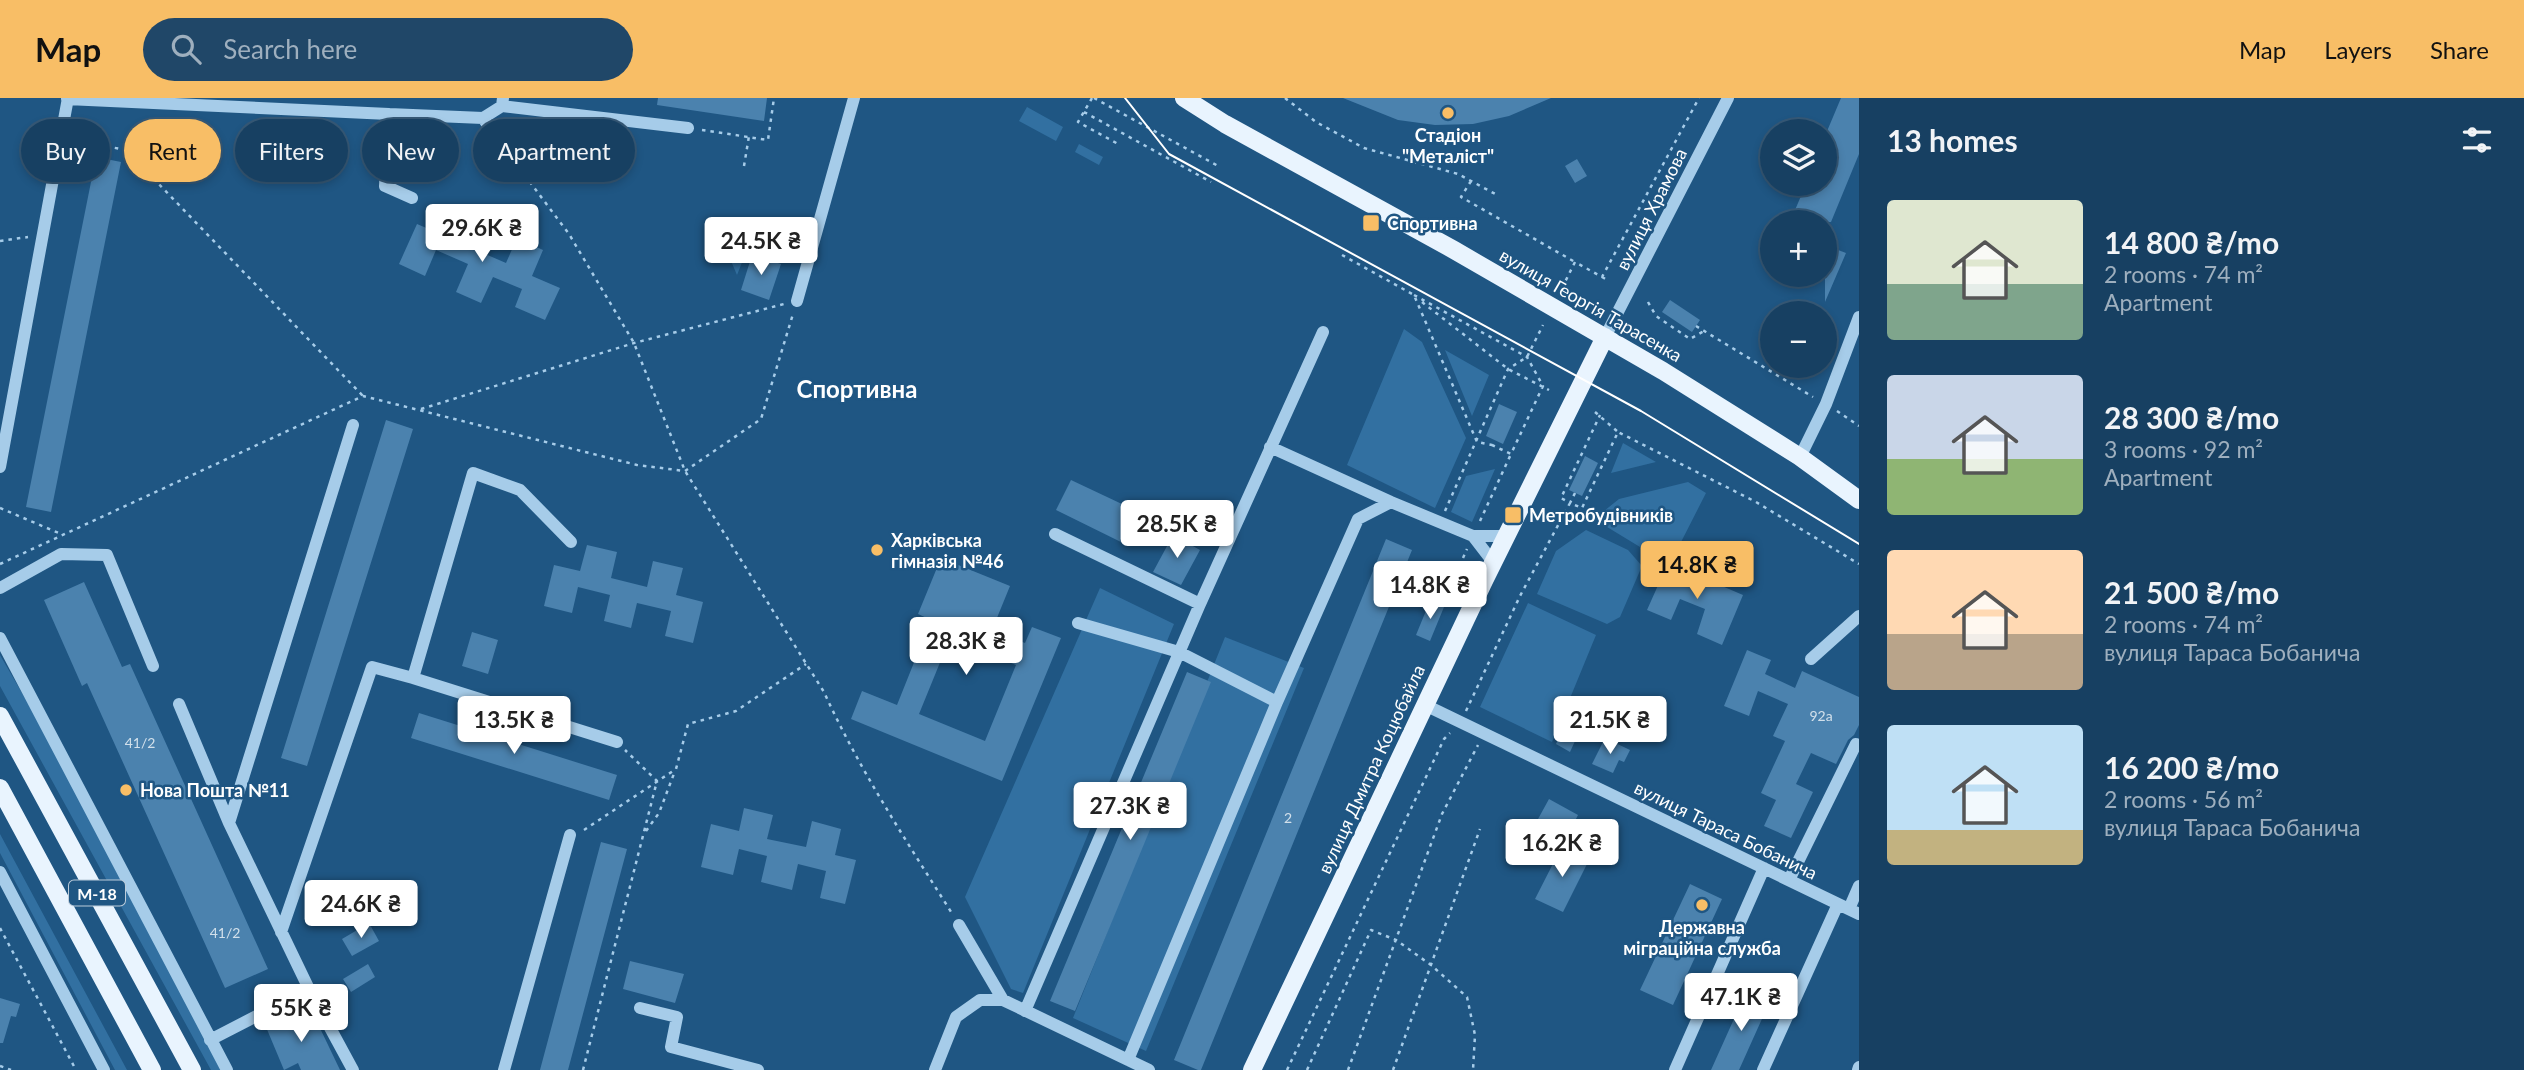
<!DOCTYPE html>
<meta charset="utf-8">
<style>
:root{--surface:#174062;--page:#204768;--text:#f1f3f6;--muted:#9eafbe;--line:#365977;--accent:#f8be66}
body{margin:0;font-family:Lato,sans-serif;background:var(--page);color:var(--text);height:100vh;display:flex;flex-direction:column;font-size:26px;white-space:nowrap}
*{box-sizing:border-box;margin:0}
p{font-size:23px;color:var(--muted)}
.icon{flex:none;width:38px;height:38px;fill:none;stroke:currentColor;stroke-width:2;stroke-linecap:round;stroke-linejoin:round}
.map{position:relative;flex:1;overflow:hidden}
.panel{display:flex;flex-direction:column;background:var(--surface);width:665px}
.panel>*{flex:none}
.banner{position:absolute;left:21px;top:21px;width:665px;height:63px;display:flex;gap:14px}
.fabs{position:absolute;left:1760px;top:21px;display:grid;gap:14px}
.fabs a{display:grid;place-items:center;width:77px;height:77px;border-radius:50%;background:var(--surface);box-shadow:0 4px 10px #0003,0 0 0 2px var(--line);font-size:35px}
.price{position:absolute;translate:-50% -60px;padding:0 16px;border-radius:7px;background:#fff;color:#222;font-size:23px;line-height:46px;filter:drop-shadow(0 2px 4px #0008)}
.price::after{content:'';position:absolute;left:50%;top:42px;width:21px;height:16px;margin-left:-10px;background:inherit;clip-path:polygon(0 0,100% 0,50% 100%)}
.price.active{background:var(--accent);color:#111}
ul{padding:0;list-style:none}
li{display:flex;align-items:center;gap:21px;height:175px;padding:0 28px}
li span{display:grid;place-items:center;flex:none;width:196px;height:140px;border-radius:7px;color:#555}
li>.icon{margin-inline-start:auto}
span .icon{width:84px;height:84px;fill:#fffc;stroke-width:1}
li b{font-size:30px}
h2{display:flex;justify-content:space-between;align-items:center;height:84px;padding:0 28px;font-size:30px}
.chip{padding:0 24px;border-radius:32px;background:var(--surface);box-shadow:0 4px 10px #0003,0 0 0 2px var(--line);font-size:24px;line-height:63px}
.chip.active{background:var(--accent);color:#111}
header{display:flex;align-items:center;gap:42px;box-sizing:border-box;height:98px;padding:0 35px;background:var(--accent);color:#111}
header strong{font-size:33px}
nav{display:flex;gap:38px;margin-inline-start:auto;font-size:24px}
.search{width:490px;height:63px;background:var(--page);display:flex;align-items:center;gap:18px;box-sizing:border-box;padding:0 24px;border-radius:38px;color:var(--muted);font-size:26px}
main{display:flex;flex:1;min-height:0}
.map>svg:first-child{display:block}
.green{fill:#3270a1}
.building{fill:#4b82ae;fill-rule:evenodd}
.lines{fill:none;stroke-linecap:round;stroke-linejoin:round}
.path{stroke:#a6cce9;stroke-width:2.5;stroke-dasharray:3.5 5;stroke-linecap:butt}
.minor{stroke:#a6cce9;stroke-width:12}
.major{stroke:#e9f4fe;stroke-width:18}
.tram{stroke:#fff;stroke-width:2}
.poi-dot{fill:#f8be66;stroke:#1f5683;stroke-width:2.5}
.labels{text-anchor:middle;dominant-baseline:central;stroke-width:5;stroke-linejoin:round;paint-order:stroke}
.number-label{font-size:14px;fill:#d2e0eb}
.shield{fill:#1f5683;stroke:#bcccda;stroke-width:2}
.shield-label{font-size:16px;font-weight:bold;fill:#fff}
.poi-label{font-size:18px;font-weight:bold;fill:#fff;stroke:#1f5683;text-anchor:start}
.street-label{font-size:18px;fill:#fff;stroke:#1f5683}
.district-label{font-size:24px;font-weight:bold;fill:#fff;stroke:#1f5683}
</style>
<header>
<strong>Map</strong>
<div class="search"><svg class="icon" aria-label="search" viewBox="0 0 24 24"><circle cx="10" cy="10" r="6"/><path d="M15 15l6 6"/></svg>Search here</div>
<nav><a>Map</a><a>Layers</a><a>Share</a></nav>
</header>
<main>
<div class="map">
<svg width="1859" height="972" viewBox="0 0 1859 972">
<rect width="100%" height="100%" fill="#1f5683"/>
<path class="green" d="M1027,9L1063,29L1056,43L1019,23Z
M1079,46L1103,59L1099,67L1075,54Z
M724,133L732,136L747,152L737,177L722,142Z
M1404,231L1422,244L1466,340L1435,410L1347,367Z
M1445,252L1489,277L1472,318Z
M1623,345L1656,364L1611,375Z
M1495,371L1472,424L1451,414L1466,378Z
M1688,384L1706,395L1678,450L1640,449L1594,421L1619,401Z
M1586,432L1628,452L1642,468L1620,519L1607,526L1537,496L1556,453Z
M1100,490L1174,526L1023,895L1011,891L965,799Z
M1528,505L1596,537L1552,644L1480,609Z
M1225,539L1304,570L1146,953L1073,920Z
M0,557L47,638L224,972H211L0,588Z
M0,736L127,972H115L0,755Z"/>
<path class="building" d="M658,0H767L764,23L657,7Z
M1343,0H1551L1509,18L1473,26L1435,27L1398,22Z
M1841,0H1859V56L1831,124H1790L1806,86H1825V38Z
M96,59L121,64L51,414L26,409Z
M1577,61L1587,78L1575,85L1565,68Z
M454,112L480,124L469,149L506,165L517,140L543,152L532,178L560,190L545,222L515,209L522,191L493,179L481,205L456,194L468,166L436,152L425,178L399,166L417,126L443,137Z
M1825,147L1846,155L1825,204Z
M752,157L781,166L769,202L741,192Z
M1670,202L1700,222L1692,234L1662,214Z
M1499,306L1517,314L1503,346L1486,338Z
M386,322L413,331L307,668L281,660Z
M1585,358L1598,365L1582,398L1569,392Z
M1071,382L1141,415L1125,446L1056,412Z
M1173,437L1200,452L1181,487L1153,474Z
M1386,441L1412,452L1201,972H1198L1174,962Z
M587,447L617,454L611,480L647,489L653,463L683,470L676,497L703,504L693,545L665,538L671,513L637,505L631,530L604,523L610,497L578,489L572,515L544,508L554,467L580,473Z
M941,460L1010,488L992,532L1025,545L1032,529L1061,540L1002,683L851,621L862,593L897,607L931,522L918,516ZM950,540L1016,567L985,643L919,616Z
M1668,465L1743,497L1722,547L1697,536L1705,511L1680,501L1671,522L1647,512Z
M84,484L122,569L130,566L268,871L225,890L87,585L82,588L44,502Z
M1430,503L1444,509L1430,543L1416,537Z
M472,534L498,542L488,576L462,568Z
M1747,552L1771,562L1765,576L1795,590L1802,573L1859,599V627L1854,637L1848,642L1836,666L1811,655L1796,686L1813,694L1791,740L1764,728L1776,702L1761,695L1785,643L1773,638L1788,606L1758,593L1749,618L1724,608Z
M1187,574L1211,584L1075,913L1050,903Z
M419,615L617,677L609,702L411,640Z
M1565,625L1580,632L1570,654L1556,646Z
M1605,640L1630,652L1624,664L1619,662L1613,675L1592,666Z
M1549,701L1578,717L1562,748L1532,732Z
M744,710L773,717L767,741L806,749L812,723L841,731L835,757L856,762L845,806L820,800L826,773L798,766L792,792L761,784L767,758L739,751L733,777L701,769L711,726L739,733Z
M601,744L627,751L568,972H540Z
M1562,748L1589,762L1563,814L1535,801Z
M1690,786L1722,801L1673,907L1640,892Z
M369,825L379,843L352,858L342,841Z
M630,863L684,876L675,905L623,891Z
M368,866L375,879L351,894L343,881Z
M1747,892L1770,903L1739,972H1711Z
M0,900L20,906L16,919L11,918L3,945H0Z
M304,912L310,928L318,926L340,972H301L298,965L284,972L266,929Z"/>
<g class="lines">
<path class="path" d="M1092,0L1078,24L1120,47
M1094,0L1220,69
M1285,0L1316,24L1364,50L1458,76L1499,98
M1084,14L1211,84
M702,32L768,42L774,0
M73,42L126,52L363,298
M499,43L569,136L634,245L685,373L824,594C860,673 907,744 953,817
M744,68L749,38
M1471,83L1461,99L1575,164
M0,143L28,139
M1342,157L1414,197L1477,344L1492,347L1494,342
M1602,179L1609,183
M1562,190L1575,164L1602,179L1699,0
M1414,197L1527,259L1543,288L1511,356L1492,347
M1422,204L1508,271L1549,292
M1648,204L1656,218L1690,241L1704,233
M1696,228L1813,299
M421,311L634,245L784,206
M1837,313L1859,328
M1595,314L1618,334
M1575,395L1570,405L1561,400L1600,317
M0,410L61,436
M1445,413L1508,271L1527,259L1543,227
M1480,423L1511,356
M1463,460L1467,451
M0,466L363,298L637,367L685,373L761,321L793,216
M1466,613L1520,498L1570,405L1582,410L1618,334L1756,404L1859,466
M584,732L676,671L688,626L736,613L806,566
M646,733L659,715L675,673
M0,830L76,972
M0,968L11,972
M583,972L657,683L625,652
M1287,972L1444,641L1450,635
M1307,972L1371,832L1396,842L1431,867L1467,899L1475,937L1473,972
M1348,972L1442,716L1478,647
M1393,972L1480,731"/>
<path class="minor" d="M67,1L389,16
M502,8L688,30
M491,32L483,20L502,8L503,0
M412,100L385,88L389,16L483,20
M797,203L854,0
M1605,239L1728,0
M1270,349L1391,404L1473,438H1506
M1800,359L1826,306L1859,219
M0,369L68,0
M1473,438L1493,464
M0,490L61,456L107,457L153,568
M1200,506L1323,234
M1078,525L1179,554L1277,604
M0,540L227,972
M1811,561L1859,518
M413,580L617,644
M179,606L229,725L309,891
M1425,607L1859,816
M229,725L353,327
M0,774L104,972
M1789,782L1856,646L1859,647
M1849,811L1859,788
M959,827L1003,902
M281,834L372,569L413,580L473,375L520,392L571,444
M640,910L677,919L671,949L758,972
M1025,913L1200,506L1055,436
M210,942L309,891L353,972
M1128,962L1277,604L1358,421L1391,404
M504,972L570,737
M935,972L956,919L980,902H1003L1149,972
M1675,972L1764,770
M1763,972L1838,806
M1858,972L1859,969"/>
<path class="major" d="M1184,0L1225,26L1454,152L1663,273L1800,359L1859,402
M0,618L192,972
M0,690L152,972
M1252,972L1484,483L1605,239"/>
<path class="tram" d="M1125,0L1169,56L1641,313L1859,446"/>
</g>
<g class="poi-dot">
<circle cx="1448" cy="15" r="7"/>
<rect x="1362" y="116" width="18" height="18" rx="3.5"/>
<rect x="1504" y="408" width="18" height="18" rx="3.5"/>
<circle cx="877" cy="452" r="7"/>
<circle cx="126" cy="692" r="7"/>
<circle cx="1702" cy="807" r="7"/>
</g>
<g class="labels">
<g class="number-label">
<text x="1821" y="617">92а</text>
<text x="140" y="644">41/2</text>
<text x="1288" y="719">2</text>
<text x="225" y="834">41/2</text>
</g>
<rect class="shield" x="69" y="782.5" width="56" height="25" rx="5"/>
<g class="shield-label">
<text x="97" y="795">М-18</text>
</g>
<g class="poi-label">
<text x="1448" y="37" text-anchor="middle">Стадіон<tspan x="1448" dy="21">"Металіст"</tspan></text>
<text x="1387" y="125">Спортивна</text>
<text x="1529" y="417">Метробудівників</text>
<text x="891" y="442">Харківська<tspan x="891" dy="21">гімназія №46</tspan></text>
<text x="140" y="692">Нова Пошта №11</text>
<text x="1702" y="829" text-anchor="middle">Державна<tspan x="1702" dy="21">міграційна служба</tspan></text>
</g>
<g class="street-label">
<text transform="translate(1651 111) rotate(-63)">вулиця Храмова</text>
<text transform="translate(1591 207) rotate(30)">вулиця Георгія Тарасенка</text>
<text transform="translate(1371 671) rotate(-65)">вулиця Дмитра Коцюбайла</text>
<text transform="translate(1726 732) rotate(26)">вулиця Тараса Бобанича</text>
</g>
<g class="district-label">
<text x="857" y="290">Спортивна</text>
</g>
</g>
</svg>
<div class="fabs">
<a><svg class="icon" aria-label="layers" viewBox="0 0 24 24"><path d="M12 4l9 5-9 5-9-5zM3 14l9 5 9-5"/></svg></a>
<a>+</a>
<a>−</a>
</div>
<b class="price" style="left:482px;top:166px">29.6K ₴</b>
<b class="price" style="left:761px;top:179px">24.5K ₴</b>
<b class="price" style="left:1177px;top:462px">28.5K ₴</b>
<b class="price active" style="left:1697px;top:503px">14.8K ₴</b>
<b class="price" style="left:1430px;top:523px">14.8K ₴</b>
<b class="price" style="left:966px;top:579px">28.3K ₴</b>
<b class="price" style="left:514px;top:658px">13.5K ₴</b>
<b class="price" style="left:1610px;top:658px">21.5K ₴</b>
<b class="price" style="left:1130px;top:744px">27.3K ₴</b>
<b class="price" style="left:1562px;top:781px">16.2K ₴</b>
<b class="price" style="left:361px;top:842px">24.6K ₴</b>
<b class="price" style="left:1741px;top:935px">47.1K ₴</b>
<b class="price" style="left:301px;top:946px">55K ₴</b>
<div class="banner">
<a class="chip">Buy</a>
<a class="chip active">Rent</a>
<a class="chip">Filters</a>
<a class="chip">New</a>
<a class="chip">Apartment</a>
</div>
</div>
<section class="panel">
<h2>13 homes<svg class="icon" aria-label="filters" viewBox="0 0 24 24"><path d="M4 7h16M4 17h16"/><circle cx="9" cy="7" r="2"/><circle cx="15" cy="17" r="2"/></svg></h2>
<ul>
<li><span style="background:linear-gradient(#dfe7d0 60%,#7fa58c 0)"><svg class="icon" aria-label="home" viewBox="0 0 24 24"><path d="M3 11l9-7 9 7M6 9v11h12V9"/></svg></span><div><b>14 800 ₴/mo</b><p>2 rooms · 74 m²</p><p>Apartment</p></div></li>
<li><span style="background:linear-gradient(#c9d6e8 60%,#8fb573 0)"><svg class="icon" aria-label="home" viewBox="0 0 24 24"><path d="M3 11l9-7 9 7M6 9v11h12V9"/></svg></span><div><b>28 300 ₴/mo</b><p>3 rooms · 92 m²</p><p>Apartment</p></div></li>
<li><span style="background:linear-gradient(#ffd9b3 60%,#b9a48a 0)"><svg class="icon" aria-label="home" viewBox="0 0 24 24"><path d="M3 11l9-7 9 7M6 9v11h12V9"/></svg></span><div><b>21 500 ₴/mo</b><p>2 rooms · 74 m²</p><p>вулиця Тараса Бобанича</p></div></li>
<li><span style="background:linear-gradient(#bfe0f5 75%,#c2b280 0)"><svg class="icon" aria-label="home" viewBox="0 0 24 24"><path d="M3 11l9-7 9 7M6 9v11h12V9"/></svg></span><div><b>16 200 ₴/mo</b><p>2 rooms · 56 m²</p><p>вулиця Тараса Бобанича</p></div></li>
</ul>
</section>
</main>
